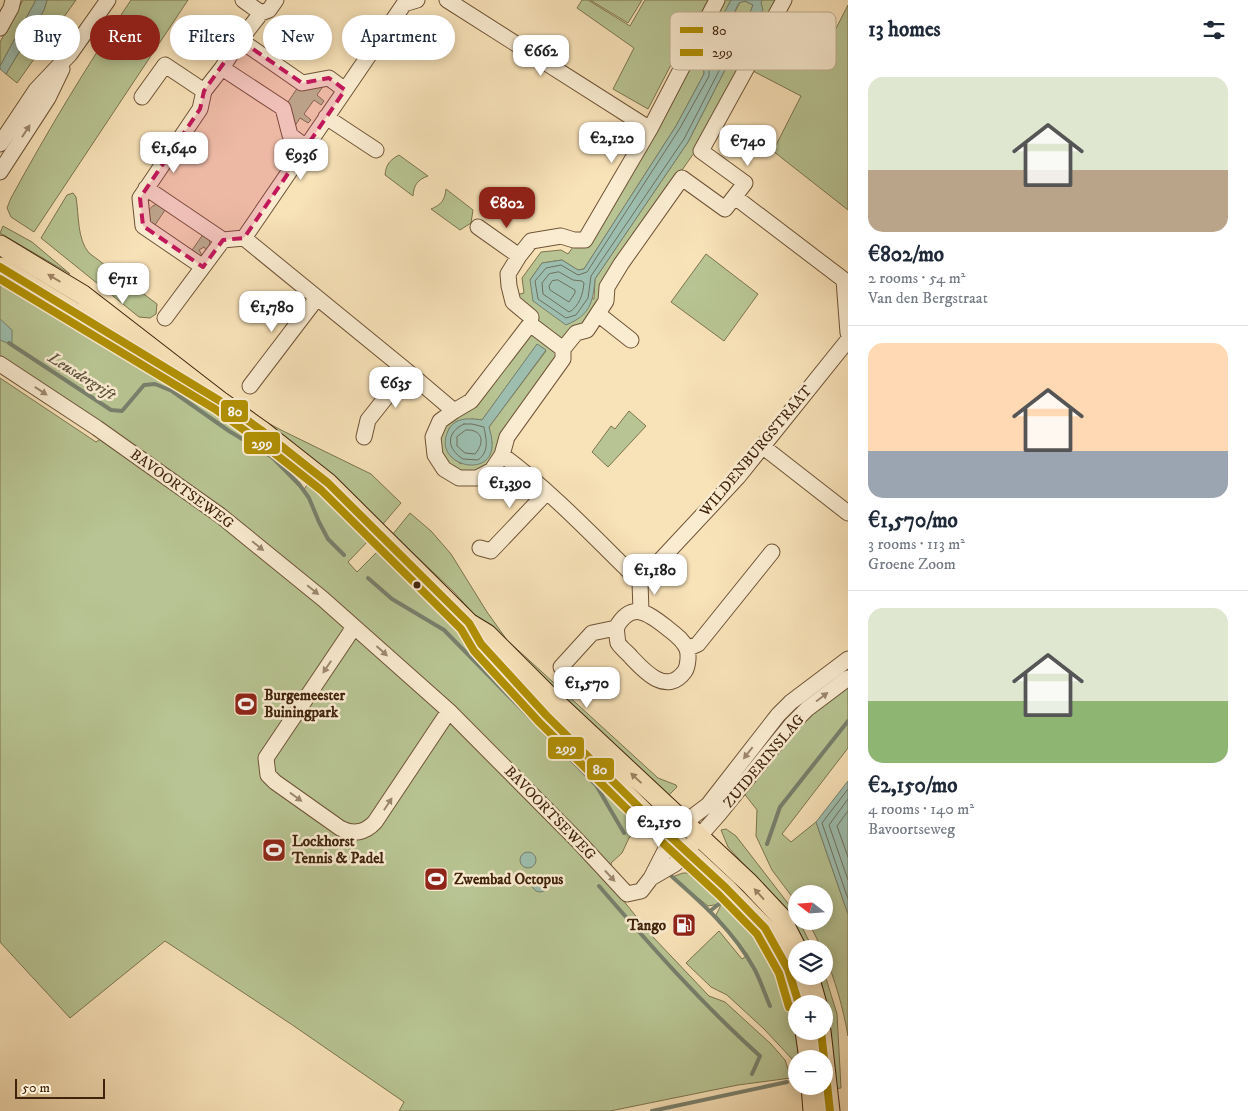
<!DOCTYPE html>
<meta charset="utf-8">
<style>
:root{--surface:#fff;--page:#f6f6f7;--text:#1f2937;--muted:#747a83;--line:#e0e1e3;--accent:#8f2418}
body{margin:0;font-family:"IM FELL DW Pica",serif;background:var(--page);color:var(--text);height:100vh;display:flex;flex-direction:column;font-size:19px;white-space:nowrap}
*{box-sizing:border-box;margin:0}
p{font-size:16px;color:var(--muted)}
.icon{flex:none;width:28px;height:28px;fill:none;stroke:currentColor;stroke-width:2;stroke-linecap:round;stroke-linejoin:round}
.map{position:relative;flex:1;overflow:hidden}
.sheet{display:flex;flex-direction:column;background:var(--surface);width:400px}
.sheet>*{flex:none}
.guide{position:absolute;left:15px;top:15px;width:475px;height:45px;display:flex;gap:10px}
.needle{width:32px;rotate:287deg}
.controls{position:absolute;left:788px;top:885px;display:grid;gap:10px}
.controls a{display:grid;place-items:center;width:45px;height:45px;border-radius:50%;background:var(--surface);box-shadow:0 2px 12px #0003;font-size:25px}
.scale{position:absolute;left:15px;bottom:12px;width:90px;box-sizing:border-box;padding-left:5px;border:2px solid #40230b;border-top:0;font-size:14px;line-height:18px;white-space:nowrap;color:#40230b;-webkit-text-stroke:4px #faecd1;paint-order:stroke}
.price{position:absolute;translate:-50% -42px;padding:0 11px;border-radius:10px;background:#fff;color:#222;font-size:16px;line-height:32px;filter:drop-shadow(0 1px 2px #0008)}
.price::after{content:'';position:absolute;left:50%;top:30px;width:15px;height:11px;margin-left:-8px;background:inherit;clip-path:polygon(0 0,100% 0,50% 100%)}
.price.active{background:var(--accent);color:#fff}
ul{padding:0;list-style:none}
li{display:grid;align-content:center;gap:10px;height:265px;padding:0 20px}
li+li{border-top:1px solid var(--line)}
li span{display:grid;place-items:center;height:155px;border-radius:15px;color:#555}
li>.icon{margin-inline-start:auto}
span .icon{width:90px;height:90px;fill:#fffc;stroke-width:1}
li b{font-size:21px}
h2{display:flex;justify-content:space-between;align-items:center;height:60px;padding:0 20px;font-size:21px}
.tag{padding:0 18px;border-radius:22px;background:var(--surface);box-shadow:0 2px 12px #0003;font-size:18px;line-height:45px}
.tag.active{background:var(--accent);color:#fff}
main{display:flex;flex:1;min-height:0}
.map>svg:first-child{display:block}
.green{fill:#b8c493;stroke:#7c744f;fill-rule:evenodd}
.water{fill:#9dbeaf;stroke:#78806d;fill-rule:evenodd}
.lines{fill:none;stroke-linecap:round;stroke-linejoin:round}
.shore{stroke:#6e705d;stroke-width:1}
.stream{stroke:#78806d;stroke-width:4}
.minor-casing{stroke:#6e5336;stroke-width:17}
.major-casing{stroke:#40230b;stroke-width:21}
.minor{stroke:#faecd1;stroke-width:15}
.major{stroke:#f8e2b8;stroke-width:19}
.bus-1-casing{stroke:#faecd1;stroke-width:11}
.bus-2-casing{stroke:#faecd1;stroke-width:11}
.bus-1{stroke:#b19004;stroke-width:8}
.bus-2{stroke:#b19004;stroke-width:8}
.oneway{fill:#9d886e}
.oneway2{fill:#9c8262}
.marked{fill:#c2185b;fill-opacity:0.2;stroke:#c2185b;stroke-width:4;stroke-dasharray:10 6;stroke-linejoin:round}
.bus-dot{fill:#40230b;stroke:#faecd1;stroke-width:2}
.labels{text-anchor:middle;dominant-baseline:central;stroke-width:5;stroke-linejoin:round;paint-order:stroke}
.street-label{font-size:15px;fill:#40230b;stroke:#faecd1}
.poi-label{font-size:15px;font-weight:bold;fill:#40230b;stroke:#faecd1;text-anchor:start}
.water-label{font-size:16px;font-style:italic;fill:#5c523c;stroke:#faecd1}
.key{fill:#faecd1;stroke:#c2b096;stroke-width:1}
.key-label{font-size:14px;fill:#40230b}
.line-badge{stroke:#faecd1;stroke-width:2}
.badge-label{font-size:14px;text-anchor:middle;font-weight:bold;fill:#fff}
</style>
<main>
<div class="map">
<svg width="848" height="1111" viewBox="0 0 848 1111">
<rect width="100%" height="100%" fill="#f8e2b8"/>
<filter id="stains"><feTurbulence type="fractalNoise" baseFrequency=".004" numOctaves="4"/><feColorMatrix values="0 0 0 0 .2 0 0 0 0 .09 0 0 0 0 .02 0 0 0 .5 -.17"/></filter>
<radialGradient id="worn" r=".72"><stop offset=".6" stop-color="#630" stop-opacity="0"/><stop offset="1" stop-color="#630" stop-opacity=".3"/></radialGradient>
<path class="green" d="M23,0H36L0,66V42Z
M47,0H76L17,83L6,74L44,10Z
M131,0H188L34,232L11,217L7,208L11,198C48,130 88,64 131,0Z
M582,0H588L630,26L645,0H708L675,62L673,61L648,109L613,89L634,48L577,8Z
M590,0H642L628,23Z
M723,0H731L703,53L704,74L676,126L584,269L578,270L562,260L542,263L530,280L594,299L595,279L688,142L726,68L734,65L762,0H776L703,140L602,285L601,304L587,325L560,343L535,325L516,295L524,293L522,278L541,252L561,250L568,254L573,247Z
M745,1L753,5C747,21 735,53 721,61L715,59L714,53L740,2Z
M848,5V210L773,151L801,96L751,70L772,31L821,58Z
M326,82L333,86L332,89L324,85L317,95L324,101L321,105L314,100L304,114L311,120L308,123L300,118L293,129L301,134L299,137L292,133L286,105L298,87L301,88Z
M399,155L428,176C417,180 414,185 413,196L385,175C386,164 390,160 399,155Z
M446,189L473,210L471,223L460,230L431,209C441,205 445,200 446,189Z
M73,193L76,197C79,215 77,239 89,253L157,304L156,314L150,318L139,317L41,238L67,195Z
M157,204L167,207L153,228C148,218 144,209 157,204Z
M3,226L32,242L70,274L0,233Z
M204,233C210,239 212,243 207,251L204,247L199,250L202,255L198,256L190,253Z
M706,254L758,294L724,341L671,302Z
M0,271L130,355L200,397L244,430L303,491L309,482L370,539L348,562L357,572L380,549L647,819L629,838L622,853L611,863L618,894L652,936L709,996L725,1002L771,1044L785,1060L791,1078L738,1085L610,1111H399L404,1102L291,1024L165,941L70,1018L0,942V378L96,442L112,431L0,356Z
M531,332L559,352L503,433L496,455L490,464L470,473L459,472L442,459C441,452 439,443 440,435C440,422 465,411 476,407ZM537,345L546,351L489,427L492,444L461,464C447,455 441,443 450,427L472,419L482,420Z
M629,411L646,426L608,467L592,452L611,426L615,429Z
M259,418L281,430L371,474L401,503L383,524Z
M410,513L431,531L451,554L487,612L507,640L658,778L676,785L677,787L666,798L489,631L454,592L393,534Z
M848,683V748L782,834L791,842L816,822L848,914V1036C843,1007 835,980 824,953V949H822L808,921H824V894H796V902L772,870L756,836L757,810L743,792L800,721Z
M726,829L736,836L790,906L796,917V921H799L813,949H805L785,910L728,847L721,830Z
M683,873H693L704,877L741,910L778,960L795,1011L796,1031L801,1059H796V1069L792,1059L764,1029L727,995L711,987L686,963L719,931L742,959L748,955L716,915L720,907V904L708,906L672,877Z
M824,972L837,1014L841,1088L832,1089L825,1013L815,976H824Z"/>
<path class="water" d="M36,0H47L44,10L6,74L0,69V66Z
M731,0H762L761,3L763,10L734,65L726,68L688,142L595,279C593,303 590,315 566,325L533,301L530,280L542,263L562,260L578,270L584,269L676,126L704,74L703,53ZM745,1L753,5C747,20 735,53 721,61L715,59L714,52L739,3Z
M0,319L12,330V345L0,340Z
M537,344L546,350L489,427C490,432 492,437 492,442C495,481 431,466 448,431C454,417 469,418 482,420Z
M848,781V914L816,822Z
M520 860a8 8 0 1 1 16 0a8 8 0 1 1-16 0Z
M532 884a8 8 0 1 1 16 0a8 8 0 1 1-16 0Z"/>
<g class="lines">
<path class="shore" d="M712,63L719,66L720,69L684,139L591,276L588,298L576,315L566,318L538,299L535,281L546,268L561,265L578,275L587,272L680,128L709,76V65Z
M559,272L573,280L582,281L584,283C583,294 579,307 569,312L543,294L542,283L549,274Z
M558,280L575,290V293L569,302L550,290L549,286L552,281Z
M464,424H472L484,427C486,439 490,451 478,460L463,459C447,449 445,433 464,424Z
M466,430C483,429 485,443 475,454L465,453L457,446V437Z
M848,789L822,823L848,899
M848,799L829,825L848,880
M848,811L837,826L848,857"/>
<path class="stream" d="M9,343L111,410L122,411L144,385L155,384L172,391L229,431L272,457L299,484L309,498L319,522L328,539L344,555
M368,578L392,599L444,630L596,785L624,833
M767,844L780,807L848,721
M669,874C702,903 734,931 755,970C761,982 765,994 770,1006
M599,886C650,945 702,1004 760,1056L752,1074
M710,911L719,904
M652,1111L787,1082"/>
<g class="minor-casing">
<path id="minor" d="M243,0L261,13
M417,0L404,4L244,238L407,371L454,411
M447,0L650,129
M717,0L650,129L585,240H574L561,236L531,241L519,256L508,274L509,286L513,302L531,317L530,324L471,401L454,411L440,421L433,437L435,455L444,469L459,478H477L492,470L502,455L507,437L563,359V349L576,333L587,330L606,301L607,287L621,264L682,178L725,209L745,183L701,151L784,0
M0,28L11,8L13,0
M240,40L261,13L269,10L276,0
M142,97L165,65L204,91
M326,117L376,150
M0,144L36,90L70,54L108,0
M306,147L290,135L283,108L222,68L240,40L302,83L329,78L345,90
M0,172L48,98L62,69
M146,188L223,240L244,238
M735,197L848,283
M478,227L519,256
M203,267L143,226L140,198L200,109L204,91L222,68
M844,280L848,333
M598,314L631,340
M165,318L223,240
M530,324L563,349
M0,364L97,428L221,516L323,599L449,711L578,841L627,894L641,891L651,878L672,837L684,823L708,805L778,715L791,702L848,659
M250,386L317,298
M364,437L368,420L407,371
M762,446L848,513
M502,455C552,492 595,538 640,582L738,477L848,340
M480,548L491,551L547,492
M640,582L641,611
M354,627L266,758L268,775L275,782L340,828C353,835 365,833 375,822L449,711
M687,649L698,644L772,552
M561,667L592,633L616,628C631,601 647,612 666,627C673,633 683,639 687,649C689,655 688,666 685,671C667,696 645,672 631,657C628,653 621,648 618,643C617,639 617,632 616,628
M651,878L675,864L719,814L792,724L807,709L848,678"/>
</g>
<g class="major-casing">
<path id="major" d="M0,245L83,295L220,401L261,430L328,483L469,623L487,634L551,698L749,883L780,916L797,949
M0,267L140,352
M494,658L546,715L646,814L726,888L765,928L788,969L799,1004
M809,976L817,1004
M805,1031L809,1059
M821,1031L830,1111
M811,1086L813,1111"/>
</g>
<use href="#minor" class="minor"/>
<use href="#major" class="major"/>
<g class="bus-1-casing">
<path id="bus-1" d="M0,267L220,401L261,430L328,483L469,623L481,644L546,715L646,814L726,888L765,928L788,969L799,1004
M821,1031L830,1111"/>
</g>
<g class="bus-2-casing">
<path id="bus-2" d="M0,279L215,409L255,438L321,490L461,629L474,651L539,722L639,821L719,895L757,934L779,973L789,1007"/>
</g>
<use href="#bus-1" class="bus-1"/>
<use href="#bus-2" class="bus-2"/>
</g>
<defs><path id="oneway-solid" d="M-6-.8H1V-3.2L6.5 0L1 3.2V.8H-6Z" transform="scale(1.25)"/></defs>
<g class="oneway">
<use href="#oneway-solid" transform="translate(26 131) rotate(-57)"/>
<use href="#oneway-solid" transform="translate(41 391) rotate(33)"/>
<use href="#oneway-solid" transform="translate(258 546) rotate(39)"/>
<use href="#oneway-solid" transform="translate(313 590) rotate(39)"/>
<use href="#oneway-solid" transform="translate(382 651) rotate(42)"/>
<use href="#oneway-solid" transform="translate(327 667) rotate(124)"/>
<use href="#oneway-solid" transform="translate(822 697) rotate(-37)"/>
<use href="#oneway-solid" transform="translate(748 753) rotate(128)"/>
<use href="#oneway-solid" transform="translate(296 797) rotate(36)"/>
<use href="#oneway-solid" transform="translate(388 804) rotate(-57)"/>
<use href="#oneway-solid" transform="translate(610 876) rotate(47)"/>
</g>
<g class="oneway2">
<use href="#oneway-solid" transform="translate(54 278) rotate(-149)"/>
<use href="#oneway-solid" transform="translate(636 778) rotate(-137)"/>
<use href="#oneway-solid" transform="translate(759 894) rotate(-132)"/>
</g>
<path class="marked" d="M240,40L302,83L329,78L345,90L244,238L223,240L203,267L143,226L140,198L200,109L204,91Z"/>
<defs>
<g id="stadium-square" transform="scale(1.25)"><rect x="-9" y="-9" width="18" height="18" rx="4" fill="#8f2418" stroke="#faecd1"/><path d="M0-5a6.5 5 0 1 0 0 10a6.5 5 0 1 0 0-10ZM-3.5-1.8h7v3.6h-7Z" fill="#fff"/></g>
<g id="fuel-square" transform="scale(1.25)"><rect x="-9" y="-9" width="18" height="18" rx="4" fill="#8f2418" stroke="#faecd1"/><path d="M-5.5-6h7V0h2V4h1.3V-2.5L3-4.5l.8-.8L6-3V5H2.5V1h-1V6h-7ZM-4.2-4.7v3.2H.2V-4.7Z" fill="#fff"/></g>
</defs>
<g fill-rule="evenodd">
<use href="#stadium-square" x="246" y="704"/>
<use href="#stadium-square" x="274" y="850"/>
<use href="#stadium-square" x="436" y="879"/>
<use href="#fuel-square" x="684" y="925"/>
</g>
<circle class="bus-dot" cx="417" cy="585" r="4.5"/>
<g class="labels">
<g class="street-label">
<text transform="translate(756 451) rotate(-50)">WILDENBURGSTRAAT</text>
<text transform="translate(182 489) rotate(36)">BAVOORTSEWEG</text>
<text transform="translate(764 761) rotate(-50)">ZUIDERINSLAG</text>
<text transform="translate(550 813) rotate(46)">BAVOORTSEWEG</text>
</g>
<g class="poi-label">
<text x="264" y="695">Burgemeester<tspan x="264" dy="17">Buiningpark</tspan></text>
<text x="292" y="841">Lockhorst<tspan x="292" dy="17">Tennis &amp; Padel</tspan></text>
<text x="454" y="879">Zwembad Octopus</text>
<text x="666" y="925" text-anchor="end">Tango</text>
</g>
<g class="water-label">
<text transform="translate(82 376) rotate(32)">Leusdergrift</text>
</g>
</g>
<rect x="670" y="12" width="166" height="58" rx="8" class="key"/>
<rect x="680" y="27" width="23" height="6" fill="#b19004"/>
<rect x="680" y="49" width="23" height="7" fill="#b19004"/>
<g class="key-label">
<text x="712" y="35">80</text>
<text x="712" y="57">299</text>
</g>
<g class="line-badge">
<rect x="220" y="399" width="29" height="24" rx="5" fill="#b19004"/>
<rect x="243" y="431" width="38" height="24" rx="5" fill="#b19004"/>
<rect x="547" y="736" width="38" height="24" rx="5" fill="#b19004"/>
<rect x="586" y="757" width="29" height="24" rx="5" fill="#b19004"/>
</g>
<g class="badge-label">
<text x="235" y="416">80</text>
<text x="262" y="448">299</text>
<text x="566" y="753">299</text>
<text x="600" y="774">80</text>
</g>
<rect width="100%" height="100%" filter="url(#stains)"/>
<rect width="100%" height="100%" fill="url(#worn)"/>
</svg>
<div class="controls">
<a><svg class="needle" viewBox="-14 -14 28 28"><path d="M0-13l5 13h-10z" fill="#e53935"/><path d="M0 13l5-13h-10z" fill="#747a83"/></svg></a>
<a><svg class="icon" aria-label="layers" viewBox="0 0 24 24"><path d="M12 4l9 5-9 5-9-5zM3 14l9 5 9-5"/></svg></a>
<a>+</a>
<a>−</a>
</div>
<div class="scale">50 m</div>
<b class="price" style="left:541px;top:77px">€662</b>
<b class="price" style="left:612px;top:164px">€2,120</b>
<b class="price" style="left:748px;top:167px">€740</b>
<b class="price" style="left:174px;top:174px">€1,640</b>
<b class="price" style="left:301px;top:181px">€936</b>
<b class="price active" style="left:507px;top:229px">€802</b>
<b class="price" style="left:123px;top:305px">€711</b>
<b class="price" style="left:272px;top:333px">€1,780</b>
<b class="price" style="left:396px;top:409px">€635</b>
<b class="price" style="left:510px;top:509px">€1,390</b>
<b class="price" style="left:655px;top:596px">€1,180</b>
<b class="price" style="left:587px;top:709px">€1,570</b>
<b class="price" style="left:659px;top:848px">€2,150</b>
<div class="guide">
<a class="tag">Buy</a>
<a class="tag active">Rent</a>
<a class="tag">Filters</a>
<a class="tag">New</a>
<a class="tag">Apartment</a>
</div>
</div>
<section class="sheet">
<h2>13 homes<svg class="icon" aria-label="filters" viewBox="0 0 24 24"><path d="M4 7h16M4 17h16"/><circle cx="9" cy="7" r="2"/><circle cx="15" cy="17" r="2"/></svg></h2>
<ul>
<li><span style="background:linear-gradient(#dfe7d0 60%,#b9a48a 0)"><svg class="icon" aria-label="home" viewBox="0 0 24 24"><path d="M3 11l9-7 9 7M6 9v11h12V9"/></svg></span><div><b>€802/mo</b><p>2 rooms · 54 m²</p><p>Van den Bergstraat</p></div></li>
<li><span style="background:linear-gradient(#ffd9b3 70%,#9aa5b1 0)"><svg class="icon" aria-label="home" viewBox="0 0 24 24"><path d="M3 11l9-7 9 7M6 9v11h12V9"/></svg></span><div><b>€1,570/mo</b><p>3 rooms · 113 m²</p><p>Groene Zoom</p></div></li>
<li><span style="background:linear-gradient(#dfe7d0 60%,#8fb573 0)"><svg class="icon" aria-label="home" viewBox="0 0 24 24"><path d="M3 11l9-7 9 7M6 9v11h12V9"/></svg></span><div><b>€2,150/mo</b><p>4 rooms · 140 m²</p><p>Bavoortseweg</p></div></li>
</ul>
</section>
</main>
